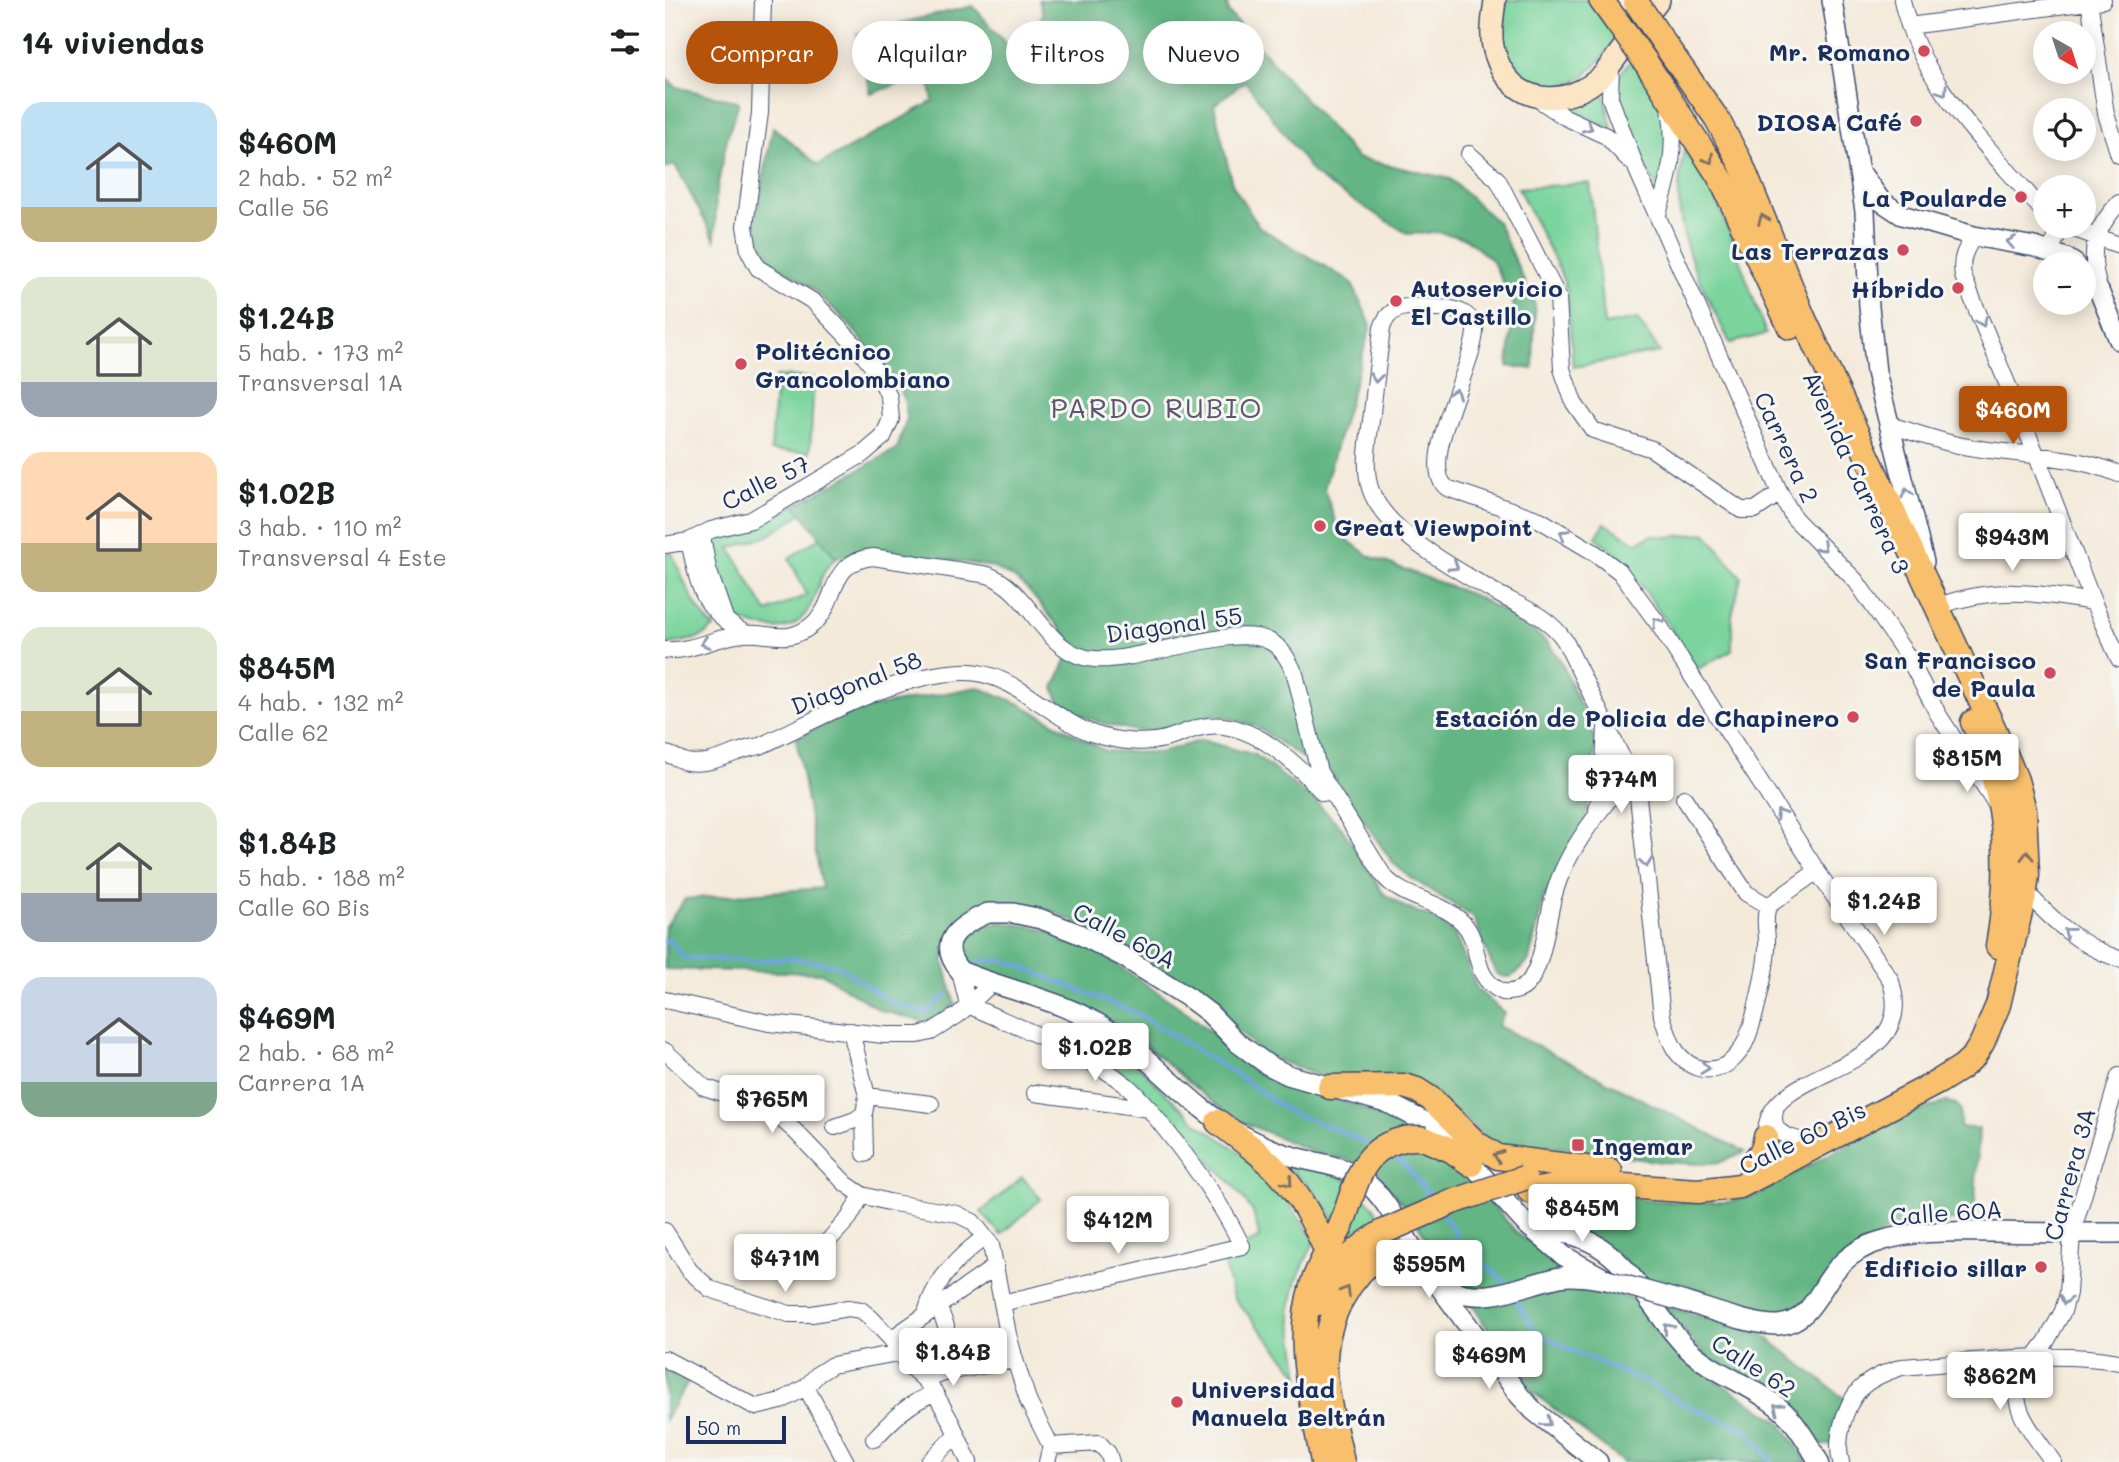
<!DOCTYPE html>
<html lang="es">
<meta charset="utf-8">
<style>
:root{--surface:#fff;--page:#f2f2f2;--text:#202124;--muted:#757577;--accent:#b45309}
body{margin:0;font-family:Mali,sans-serif;background:var(--page);color:var(--text);height:100vh;display:flex;flex-direction:column;font-size:26px;white-space:nowrap}
*{box-sizing:border-box;margin:0}
p{font-size:23px;color:var(--muted)}
.icon{flex:none;width:38px;height:38px;fill:none;stroke:currentColor;stroke-width:2;stroke-linecap:round;stroke-linejoin:round}
.map{position:relative;flex:1;overflow:hidden}
.sheet{display:flex;flex-direction:column;background:var(--surface);width:665px}
.sheet>*{flex:none}
.hud{position:absolute;left:21px;top:21px;width:665px;height:63px;display:flex;gap:14px}
.needle{width:46px;rotate:141deg}
.controls{position:absolute;left:1368px;top:21px;display:grid;gap:14px}
.controls a{display:grid;place-items:center;width:63px;height:63px;border-radius:50%;background:var(--surface);box-shadow:0 4px 18px #0003;font-size:35px}
.scale{position:absolute;left:21px;bottom:18px;width:100px;box-sizing:border-box;padding-left:7px;border:4px solid #1b2f5e;border-top:0;font-size:19px;line-height:24px;white-space:nowrap;color:#1b2f5e;-webkit-text-stroke:5px #f6f6f2;paint-order:stroke}
.price{position:absolute;translate:-50% -60px;padding:0 16px;border-radius:7px;background:#fff;color:#222;font-size:23px;line-height:46px;filter:drop-shadow(0 2px 4px #0008)}
.price::after{content:'';position:absolute;left:50%;top:42px;width:21px;height:16px;margin-left:-10px;background:inherit;clip-path:polygon(0 0,100% 0,50% 100%)}
.price.current{background:var(--accent);color:#fff}
ul{padding:0;list-style:none}
li{display:flex;align-items:center;gap:21px;height:175px;padding:0 21px}
li span{display:grid;place-items:center;flex:none;width:196px;height:140px;border-radius:21px;color:#555}
li>.icon{margin-inline-start:auto}
span .icon{width:84px;height:84px;fill:#fffc;stroke-width:1}
li b{font-size:30px}
h2{display:flex;justify-content:space-between;align-items:center;height:84px;padding:0 21px;font-size:30px}
.pill{padding:0 24px;border-radius:32px;background:var(--surface);box-shadow:0 4px 18px #0003;font-size:24px;line-height:63px}
.pill.current{background:var(--accent);color:#fff}
main{display:flex;flex:1;min-height:0}
.map>svg:first-child{display:block}
.green{fill:#7ad49b;stroke:#4a827c;stroke-width:2}
.forest{fill:#63b683;stroke:#3f7270;stroke-width:2}
.lines{fill:none;stroke-linecap:round;stroke-linejoin:round}
.stream{stroke:#6fa4dc;stroke-width:4.5}
.minor-casing{stroke:#3c4b71;stroke-width:18}
.tertiary-casing{stroke:#3c4b71;stroke-width:22}
.secondary-casing{stroke:#3c4b71;stroke-width:24}
.primary-casing{stroke:#3c4b71;stroke-width:27}
.minor{stroke:#fff;stroke-width:16}
.tertiary{stroke:#fff;stroke-width:19}
.secondary{stroke:#fce5c4;stroke-width:21}
.primary{stroke:#f8bf6c;stroke-width:24}
.tertiary-bridge-casing{stroke:#3c4b71;stroke-width:22;stroke-linecap:butt}
.primary-bridge-casing{stroke:#3c4b71;stroke-width:27;stroke-linecap:butt}
.tertiary-bridge{stroke:#fff;stroke-width:19}
.primary-bridge{stroke:#f8bf6c;stroke-width:24}
.oneway{stroke:#8d97ae}
.oneway2{stroke:#7e7064}
.poi-dot{fill:#d1495b;stroke:#f6f6f2;stroke-width:2.5}
.labels{text-anchor:middle;dominant-baseline:central;stroke-width:6;stroke-linejoin:round;paint-order:stroke}
.poi-label{font-size:24px;font-weight:bold;fill:#1b2f5e;stroke:#f6f6f2;text-anchor:end}
.street-label{font-size:24px;fill:#1b2f5e;stroke:#f6f6f2}
.quarter-label{font-size:28px;letter-spacing:2px;fill:#5c5670;stroke:#f6f6f2}
</style>
<main>
<section class="sheet">
<h2>14 viviendas<svg class="icon" aria-label="filters" viewBox="0 0 24 24"><path d="M4 7h16M4 17h16"/><circle cx="9" cy="7" r="2"/><circle cx="15" cy="17" r="2"/></svg></h2>
<ul>
<li><span style="background:linear-gradient(#bfe0f5 75%,#c2b280 0)"><svg class="icon" aria-label="home" viewBox="0 0 24 24"><path d="M3 11l9-7 9 7M6 9v11h12V9"/></svg></span><div><b>$460M</b><p>2 hab. · 52 m²</p><p>Calle 56</p></div></li>
<li><span style="background:linear-gradient(#dfe7d0 75%,#9aa5b1 0)"><svg class="icon" aria-label="home" viewBox="0 0 24 24"><path d="M3 11l9-7 9 7M6 9v11h12V9"/></svg></span><div><b>$1.24B</b><p>5 hab. · 173 m²</p><p>Transversal 1A</p></div></li>
<li><span style="background:linear-gradient(#ffd9b3 65%,#c2b280 0)"><svg class="icon" aria-label="home" viewBox="0 0 24 24"><path d="M3 11l9-7 9 7M6 9v11h12V9"/></svg></span><div><b>$1.02B</b><p>3 hab. · 110 m²</p><p>Transversal 4 Este</p></div></li>
<li><span style="background:linear-gradient(#dfe7d0 60%,#c2b280 0)"><svg class="icon" aria-label="home" viewBox="0 0 24 24"><path d="M3 11l9-7 9 7M6 9v11h12V9"/></svg></span><div><b>$845M</b><p>4 hab. · 132 m²</p><p>Calle 62</p></div></li>
<li><span style="background:linear-gradient(#dfe7d0 65%,#9aa5b1 0)"><svg class="icon" aria-label="home" viewBox="0 0 24 24"><path d="M3 11l9-7 9 7M6 9v11h12V9"/></svg></span><div><b>$1.84B</b><p>5 hab. · 188 m²</p><p>Calle 60 Bis</p></div></li>
<li><span style="background:linear-gradient(#c9d6e8 75%,#7fa58c 0)"><svg class="icon" aria-label="home" viewBox="0 0 24 24"><path d="M3 11l9-7 9 7M6 9v11h12V9"/></svg></span><div><b>$469M</b><p>2 hab. · 68 m²</p><p>Carrera 1A</p></div></li>
</ul>
</section>
<div class="map">
<svg width="1454" height="1462" viewBox="0 0 1454 1462">
<rect width="100%" height="100%" fill="#f6f6f2"/>
<filter id="ink" filterUnits="userSpaceOnUse"><feTurbulence type="fractalNoise" baseFrequency=".0143" numOctaves="2"/><feDisplacementMap in="SourceGraphic" scale="14" xChannelSelector="R" yChannelSelector="G"/><feConvolveMatrix kernelMatrix="1 2 1 2 8 2 1 2 1" color-interpolation-filters="sRGB"/></filter>
<filter id="wash" filterUnits="userSpaceOnUse"><feTurbulence type="fractalNoise" baseFrequency=".00686" numOctaves="4" result="noise"/><feDisplacementMap in="SourceGraphic" scale="28" xChannelSelector="R" yChannelSelector="G"/><feGaussianBlur stdDeviation="1.57" result="paint"/><feColorMatrix in="noise" values="0 0 0 0 0 0 0 0 0 0 0 0 0 0 0 0 0 1.4 0 .05"/><feComposite in="paint" operator="in"/></filter>
<g filter="url(#wash)">
<rect width="100%" height="100%" fill="#f4eada"/>
<path class="green" d="M842,0H924L951,39C931,70 901,102 863,78C852,72 843,62 839,49C835,33 839,16 842,0Z
M965,61C982,84 1003,108 1004,139C1005,156 998,176 995,193C981,165 945,111 953,80C955,73 961,66 965,61Z
M938,88L947,129L914,113L892,106Z
M1019,149L1047,191L1070,247L1101,334L1065,343C1043,297 1014,250 1014,197C1013,181 1017,165 1019,149Z
M925,183L939,325L972,319L995,352L908,367L902,291L894,269L853,188Z
M111,376L149,378L145,452L106,451Z
M130,505L137,513L103,536L65,548L102,612L142,595L124,558L155,537L171,558C161,565 156,578 152,590C136,639 110,632 69,619L40,540L89,528Z
M940,523L971,543L987,535L1000,537L1040,533L1044,537L1076,577L1067,615V650L1033,669L960,561L931,537Z
M0,553H7C19,580 28,608 49,628L34,638L0,645Z
M410,1023L456,1048L498,1091L535,1125L601,1170L650,1240L632,1279L625,1309L635,1376L568,1297L556,1254L595,1239L588,1212L568,1185L534,1150L527,1154L462,1077L407,1030Z
M618,1163C670,1173 684,1170 715,1217L664,1256L667,1216L647,1188Z
M357,1177L376,1199L336,1235L316,1212Z"/>
<path class="forest" d="M374,0H562L563,12L692,158L785,179L833,223L870,305L868,369L843,366L849,305L827,260L800,238L773,232L743,234L667,187L649,174L580,81L549,105L567,184L594,227L686,282L706,325L659,489L671,523L684,541L704,556L810,596L856,621L883,643L896,661L931,742L921,820L879,897L864,960L853,972L845,977L836,976L830,972L808,917L746,878L728,863L653,755L641,760L590,726L549,714L507,729L471,731L437,723L397,708L389,688L408,644L364,591L349,578L327,567L217,549L193,551L171,558L130,505L232,449L242,418L239,398L230,380L183,323L147,288L109,263L88,232L108,127L153,165L268,101L263,73L206,94L192,33L308,6L354,59L378,14Z
M0,77L11,87L74,102L62,138L51,194L50,240L10,165L0,168Z
M312,687L353,703L440,751L493,753L537,740L590,755L650,801L676,827L718,893L741,908L769,918L790,935L812,989L839,1013L833,1026L1080,1152L1056,1162L1036,1164L997,1162L883,1146L848,1151L828,1143L759,1087L667,1081L599,1055L530,989L454,944L387,911L347,902H327L302,914L278,960L290,1004L274,1016L259,1022L215,1010L156,973L0,969V927L20,899L157,888L131,738L186,711Z
M335,922L371,927L399,937L441,957L523,1013L552,1037L575,1060L592,1073L695,1107L730,1122L799,1172L852,1233L892,1262L931,1288L973,1300L1020,1356L1054,1382L1114,1421L1143,1462H958L870,1394L844,1363L808,1306L773,1258L746,1213L723,1187L705,1171L683,1160L648,1152L573,1120L536,1093L484,1048L450,1023L308,968L297,958C297,930 312,926 335,922Z
M1281,1102L1291,1104L1295,1109V1127L1314,1129L1309,1218L1255,1223L1220,1231L1141,1301L1126,1312L1108,1315L979,1285L958,1259L865,1217L888,1205L947,1194L978,1200L1024,1202H1062L1092,1195L1172,1150L1238,1116Z
M997,1305L1097,1334L1181,1400L1170,1419L1167,1444L1156,1446L1133,1411L1104,1390L1042,1358Z
M0,1370L23,1382L0,1420Z"/>
<g class="lines">
<path class="stream" d="M0,942L4,939L19,958L95,961L125,958L172,965L224,1001L260,1013L282,994
M313,961H342L473,1014L571,1074L622,1111L673,1130L707,1146
M724,1155L737,1162L769,1200
M777,1213L799,1246L842,1284
M848,1294L869,1330L901,1348L987,1385L1014,1402L1081,1430L1108,1462"/>
</g>
</g>
<g filter="url(#ink)">
<g class="lines">
<g class="minor-casing">
<path id="minor" d="M1237,0C1255,86 1327,149 1381,215
M1424,0L1441,114L1454,155
M1244,26L1438,0
M946,64L945,98L972,170L1115,493L1129,518L1191,581L1243,657L1273,714L1329,801
M867,95L900,117L941,136L964,160
M804,154L833,180L893,297L897,369L909,403L928,430L987,449L1076,510H1090L1115,493
M993,214C1005,175 1012,149 1005,108
M1401,226L1454,245
M1309,236C1300,250 1295,259 1298,276L1371,454L1428,602L1454,659
M1385,251L1392,236L1388,226
M1434,289C1424,252 1427,232 1454,203
M1224,425C1249,432 1273,441 1298,446C1350,456 1404,453 1454,474
M37,536L43,569L60,618
M24,541C35,590 35,607 81,634
M0,545L24,541L46,530L86,520L198,454L218,437L226,419L224,397L214,375L193,348L149,302L93,268L84,251L80,226L95,113L98,0
M1271,607C1327,586 1370,592 1428,602
M0,650C28,652 52,636 79,634C106,632 122,645 147,625C175,602 161,562 208,557L323,575C367,591 379,655 429,659C475,663 568,623 604,641C617,647 624,661 630,674L654,772L718,875C739,901 775,899 798,923C818,944 804,977 838,992C850,993 860,989 866,979C880,956 882,917 890,891C900,856 926,822 948,794L959,785L969,783
M0,754C8,755 14,760 22,762C47,767 71,749 95,746C158,717 228,675 297,672C345,669 385,718 429,734C454,742 483,745 507,737C519,733 531,727 543,726C586,721 632,763 658,793
M1019,798L1081,893L1103,906
M932,810L938,780L941,728
M1360,891C1388,921 1415,946 1454,959
M1103,906L1152,871
M295,971L303,1005
M0,1000L104,1023L219,1035H253L266,1032L293,1015L327,983
M303,1005C354,1028 417,1050 461,1085C476,1097 488,1114 500,1129C529,1165 557,1204 577,1246L337,1303
M186,1031L202,1096L199,1114L200,1154
M0,1051L39,1087L105,1109L130,1131L181,1184L197,1195L223,1202L292,1214L308,1222L326,1245L343,1334L350,1360L364,1403L386,1446L382,1462
M370,1093L485,1109
M202,1096L266,1104
M1110,1111C1105,1130 1118,1136 1134,1140
M170,1127L190,1120L199,1114
M1102,1144C1086,1061 1261,1081 1225,979L1152,871L994,625L955,572L930,553L875,520L782,488C750,463 814,360 810,325C806,320 803,315 798,313C789,308 779,308 770,308C748,306 725,302 717,328C714,356 710,385 707,413C704,438 698,463 705,488C718,531 790,568 826,590C853,606 882,614 900,641L968,780L973,797L997,1016C1001,1028 1004,1041 1011,1051C1030,1077 1061,1075 1077,1048C1088,1032 1101,969 1102,948C1103,934 1098,920 1103,906
M0,1231L25,1271L45,1289L124,1314H147L183,1308L196,1310L206,1318L226,1339L243,1365L260,1380L270,1393L286,1422L304,1462
M164,1240L184,1218L197,1195
M274,1308L281,1326
M261,1314C268,1281 294,1256 320,1237
M226,1339L331,1266
M0,1359L91,1407L116,1401L141,1387L153,1374L167,1365L233,1353
M260,1380L282,1372L350,1360
M141,1387L181,1462
M209,1439C227,1420 244,1402 270,1393
M386,1446L434,1443L443,1453L446,1462
M264,1462L291,1435
M1176,1462C1170,1440 1179,1408 1194,1390C1205,1378 1222,1372 1237,1367C1305,1362 1388,1350 1454,1362
M1388,1462C1371,1436 1342,1408 1355,1376L1381,1342L1398,1311L1403,1293L1407,1233L1454,1076"/>
</g>
<g class="tertiary-casing">
<path id="tertiary" d="M1167,0L1200,211L1204,307L1211,372L1259,562
M1198,176L1216,201L1237,215L1309,236L1370,247L1401,258L1410,264
M1419,273L1434,291L1454,340
M323,913H348L376,919L412,933L457,956L524,998L544,1013L573,1043L603,1065L623,1075L725,1104L762,1123L784,1139L859,1222L899,1256L942,1280C927,1278 910,1274 895,1277C858,1284 824,1305 787,1290C750,1275 734,1206 698,1180C677,1164 648,1163 623,1155C606,1150 590,1142 575,1134C525,1107 490,1060 442,1029C398,1000 343,991 295,971C270,941 295,925 323,913Z
M863,1224C888,1230 918,1234 939,1250C971,1272 993,1320 1022,1348C1052,1377 1096,1387 1124,1417C1136,1430 1145,1447 1154,1462
M771,1282L855,1396L869,1411L933,1462
M1020,1302C1044,1309 1089,1326 1113,1325C1148,1322 1154,1286 1175,1265C1186,1254 1201,1245 1216,1241C1253,1229 1293,1232 1332,1232C1373,1233 1413,1233 1454,1233"/>
</g>
<g class="secondary-casing">
<path id="secondary" d="M830,0C828,17 824,37 830,54C847,107 901,109 938,75L994,0"/>
</g>
<g class="primary-casing">
<path id="primary" d="M936,0L952,22
M980,61L1056,179L1125,327
M1308,722C1343,796 1347,865 1333,946
M665,1087L739,1086L752,1090L766,1099L812,1144L833,1157L945,1171
M553,1122C611,1165 633,1184 662,1252
M760,1139L786,1150L806,1164
M1086,1165L1098,1150L1101,1137
M865,1191L915,1183L1033,1191L1075,1186L1273,1082L1297,1067L1309,1056L1317,1043L1333,1005L1360,891L1362,875L1359,810L1351,780L1338,749L1138,317L1076,164L1052,119L1001,46
M654,1303C668,1272 688,1249 718,1232
M658,1462C648,1405 629,1343 647,1286C653,1266 665,1247 675,1228
M677,1462C671,1432 661,1401 660,1370C658,1320 684,1272 727,1246"/>
</g>
<use href="#minor" class="minor"/>
<use href="#tertiary" class="tertiary"/>
<use href="#secondary" class="secondary"/>
<use href="#primary" class="primary"/>
<g class="tertiary-bridge-casing">
<path id="tertiary-bridge" d="M942,1280L1020,1302"/>
</g>
<g class="primary-bridge-casing">
<path id="primary-bridge" d="M971,2L1001,46
M952,22L980,61
M675,1228C690,1194 691,1153 732,1141C742,1138 750,1137 760,1139
M718,1232L787,1202L859,1178"/>
</g>
<use href="#tertiary-bridge" class="tertiary-bridge"/>
<use href="#primary-bridge" class="primary-bridge"/>
</g>
<defs><path id="oneway-chevron" d="M-2-3.5L2.5 0L-2 3.5" fill="none" stroke-width="1.6" stroke-linecap="round" stroke-linejoin="round" transform="scale(1.75)"/></defs>
<g class="oneway">
<use href="#oneway-chevron" transform="translate(1278 91) rotate(56)"/>
<use href="#oneway-chevron" transform="translate(923 127) rotate(25)"/>
<use href="#oneway-chevron" transform="translate(1346 242) rotate(-170)"/>
<use href="#oneway-chevron" transform="translate(1317 322) rotate(68)"/>
<use href="#oneway-chevron" transform="translate(711 378) rotate(97)"/>
<use href="#oneway-chevron" transform="translate(790 393) rotate(-71)"/>
<use href="#oneway-chevron" transform="translate(1242 493) rotate(-104)"/>
<use href="#oneway-chevron" transform="translate(899 534) rotate(-149)"/>
<use href="#oneway-chevron" transform="translate(1157 547) rotate(43)"/>
<use href="#oneway-chevron" transform="translate(789 566) rotate(33)"/>
<use href="#oneway-chevron" transform="translate(992 622) rotate(-124)"/>
<use href="#oneway-chevron" transform="translate(40 643) rotate(163)"/>
<use href="#oneway-chevron" transform="translate(1115 814) rotate(-123)"/>
<use href="#oneway-chevron" transform="translate(981 863) rotate(83)"/>
<use href="#oneway-chevron" transform="translate(1403 932) rotate(-142)"/>
<use href="#oneway-chevron" transform="translate(1040 1068) rotate(7)"/>
<use href="#oneway-chevron" transform="translate(1400 1300) rotate(104)"/>
<use href="#oneway-chevron" transform="translate(1003 1328) rotate(-131)"/>
<use href="#oneway-chevron" transform="translate(1113 1408) rotate(-144)"/>
<use href="#oneway-chevron" transform="translate(882 1422) rotate(39)"/>
</g>
<g class="oneway2">
<use href="#oneway-chevron" transform="translate(1044 159) rotate(58)"/>
<use href="#oneway-chevron" transform="translate(1098 219) rotate(-112)"/>
<use href="#oneway-chevron" transform="translate(1362 856) rotate(-91)"/>
<use href="#oneway-chevron" transform="translate(833 1156) rotate(-160)"/>
<use href="#oneway-chevron" transform="translate(623 1182) rotate(51)"/>
<use href="#oneway-chevron" transform="translate(681 1291) rotate(-59)"/>
</g>
</g>
<g class="poi-dot">
<circle cx="1259" cy="51" r="7"/>
<circle cx="1251" cy="121" r="7"/>
<circle cx="1356" cy="197" r="7"/>
<circle cx="1238" cy="250" r="7"/>
<circle cx="1293" cy="288" r="7"/>
<circle cx="731" cy="301" r="7"/>
<circle cx="76" cy="364" r="7"/>
<circle cx="655" cy="526" r="7"/>
<circle cx="1385" cy="673" r="7"/>
<circle cx="1188" cy="717" r="7"/>
<rect x="906" y="1138" width="14" height="14" rx="3.5"/>
<circle cx="1376" cy="1267" r="7"/>
<circle cx="512" cy="1402" r="7"/>
</g>
<g class="labels">
<g class="poi-label">
<text x="1245" y="51">Mr. Romano</text>
<text x="1237" y="121">DIOSA Café</text>
<text x="1342" y="197">La Poularde</text>
<text x="1224" y="250">Las Terrazas</text>
<text x="745" y="287" text-anchor="start">Autoservicio<tspan x="745" dy="28">El Castillo</tspan></text>
<text x="1279" y="288">Híbrido</text>
<text x="90" y="350" text-anchor="start">Politécnico<tspan x="90" dy="28">Grancolombiano</tspan></text>
<text x="669" y="526" text-anchor="start">Great Viewpoint</text>
<text x="1371" y="659">San Francisco<tspan x="1371" dy="28">de Paula</tspan></text>
<text x="1174" y="717">Estación de Policia de Chapinero</text>
<text x="927" y="1145" text-anchor="start">Ingemar</text>
<text x="1362" y="1267">Edificio sillar</text>
<text x="526" y="1388" text-anchor="start">Universidad<tspan x="526" dy="28">Manuela Beltrán</tspan></text>
</g>
<g class="street-label">
<text transform="translate(1122 447) rotate(65)">Carrera 2</text>
<text transform="translate(1192 472) rotate(65)">Avenida Carrera 3</text>
<text transform="translate(100 482) rotate(-26)">Calle 57</text>
<text transform="translate(509 624) rotate(-8)">Diagonal 55</text>
<text transform="translate(191 682) rotate(-21)">Diagonal 58</text>
<text transform="translate(460 935) rotate(28)">Calle 60A</text>
<text transform="translate(1137 1137) rotate(-26)">Calle 60 Bis</text>
<text transform="translate(1404 1174) rotate(-75)">Carrera 3A</text>
<text transform="translate(1281 1212) rotate(-4)">Calle 60A</text>
<text transform="translate(1089 1365) rotate(33)">Calle 62</text>
</g>
<g class="quarter-label">
<text x="492" y="407">PARDO RUBIO</text>
</g>
</g>
</svg>
<div class="controls">
<a><svg class="needle" viewBox="-14 -14 28 28"><path d="M0-13l5 13h-10z" fill="#e53935"/><path d="M0 13l5-13h-10z" fill="#757577"/></svg></a>
<a><svg class="icon" aria-label="locate" viewBox="0 0 24 24"><circle cx="12" cy="12" r="6"/><path d="M12 2v4M12 18v4M2 12h4M18 12h4"/></svg></a>
<a>+</a>
<a>−</a>
</div>
<div class="scale">50 m</div>
<b class="price current" style="left:1348px;top:446px">$460M</b>
<b class="price" style="left:1347px;top:573px">$943M</b>
<b class="price" style="left:1302px;top:794px">$815M</b>
<b class="price" style="left:956px;top:815px">$774M</b>
<b class="price" style="left:1219px;top:937px">$1.24B</b>
<b class="price" style="left:430px;top:1083px">$1.02B</b>
<b class="price" style="left:107px;top:1135px">$765M</b>
<b class="price" style="left:917px;top:1244px">$845M</b>
<b class="price" style="left:453px;top:1256px">$412M</b>
<b class="price" style="left:120px;top:1294px">$471M</b>
<b class="price" style="left:764px;top:1300px">$595M</b>
<b class="price" style="left:288px;top:1388px">$1.84B</b>
<b class="price" style="left:824px;top:1391px">$469M</b>
<b class="price" style="left:1335px;top:1412px">$862M</b>
<div class="hud">
<a class="pill current">Comprar</a>
<a class="pill">Alquilar</a>
<a class="pill">Filtros</a>
<a class="pill">Nuevo</a>
</div>
</div>
</main>
